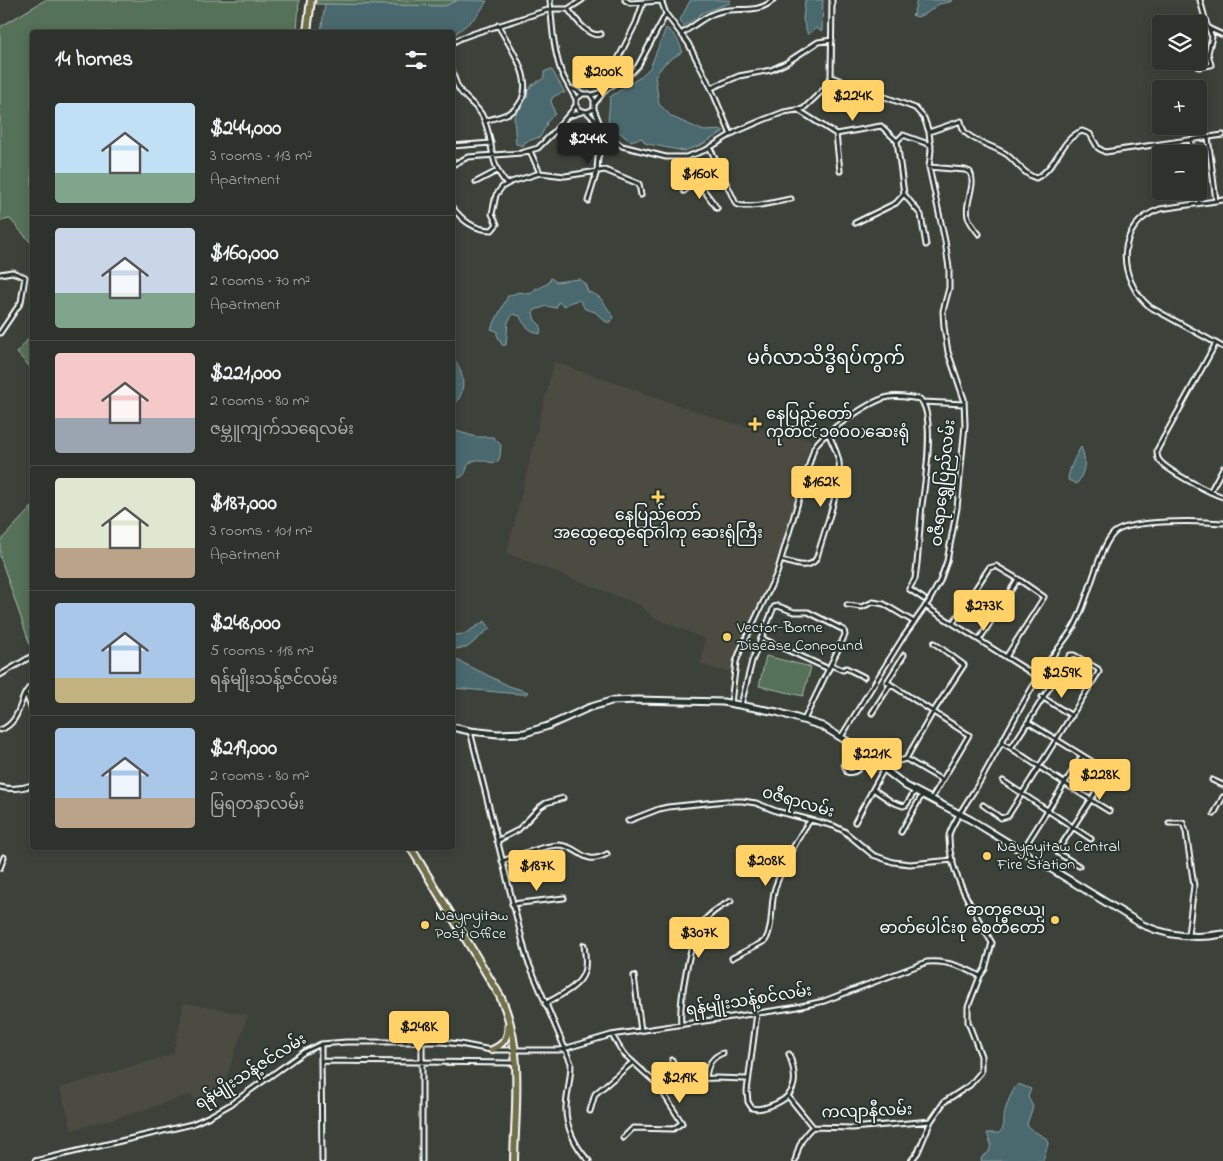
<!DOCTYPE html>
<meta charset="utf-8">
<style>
:root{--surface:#2d322c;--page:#393e38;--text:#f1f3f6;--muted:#a7aaa9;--line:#484d48;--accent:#ffd166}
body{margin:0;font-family:"Indie Flower","Noto Sans Myanmar",sans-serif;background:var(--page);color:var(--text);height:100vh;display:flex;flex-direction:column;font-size:19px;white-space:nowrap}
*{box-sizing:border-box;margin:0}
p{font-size:16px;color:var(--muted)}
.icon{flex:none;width:28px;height:28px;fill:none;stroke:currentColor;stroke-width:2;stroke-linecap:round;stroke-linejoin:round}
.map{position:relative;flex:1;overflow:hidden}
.details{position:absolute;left:30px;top:30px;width:425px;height:820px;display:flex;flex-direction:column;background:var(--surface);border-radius:5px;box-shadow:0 2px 12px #0003,0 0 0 1px var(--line)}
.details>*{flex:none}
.controls{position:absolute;left:1152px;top:15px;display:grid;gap:10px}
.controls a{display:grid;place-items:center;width:55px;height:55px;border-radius:5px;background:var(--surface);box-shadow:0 2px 12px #0003,0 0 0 1px var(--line);font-size:25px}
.price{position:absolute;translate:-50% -42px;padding:0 11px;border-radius:5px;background:var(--accent);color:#111;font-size:16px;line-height:32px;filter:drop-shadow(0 1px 2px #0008)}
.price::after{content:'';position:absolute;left:50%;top:30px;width:15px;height:11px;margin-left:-8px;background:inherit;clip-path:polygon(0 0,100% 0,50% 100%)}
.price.current{background:#222;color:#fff}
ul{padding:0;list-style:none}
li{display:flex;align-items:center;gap:15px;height:125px;padding:0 25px}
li+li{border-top:1px solid var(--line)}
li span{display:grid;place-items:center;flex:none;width:140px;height:100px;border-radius:5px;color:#555}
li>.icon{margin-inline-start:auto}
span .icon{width:60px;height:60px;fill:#fffc;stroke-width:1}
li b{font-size:21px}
h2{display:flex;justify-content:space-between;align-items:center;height:60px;padding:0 25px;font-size:21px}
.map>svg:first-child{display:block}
.built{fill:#4b4c43}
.green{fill:#557158;stroke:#aab8ac}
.water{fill:#48696e;stroke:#91a5a8}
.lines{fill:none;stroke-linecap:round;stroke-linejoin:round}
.street-casing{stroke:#fff;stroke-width:7}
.secondary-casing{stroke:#fff;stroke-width:9}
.primary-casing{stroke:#fff;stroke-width:9}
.highway-casing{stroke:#fff;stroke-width:10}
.street{stroke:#26332d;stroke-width:3}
.secondary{stroke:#26332d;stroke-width:5}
.primary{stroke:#726f4a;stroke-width:5}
.highway{stroke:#726f4a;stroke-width:6}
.poi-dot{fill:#ffd166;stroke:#26332d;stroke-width:2}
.labels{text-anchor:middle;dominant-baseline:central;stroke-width:4;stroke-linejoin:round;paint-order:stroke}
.poi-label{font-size:16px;fill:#fff;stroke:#26332d;text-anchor:start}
.street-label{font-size:16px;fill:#fff;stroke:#26332d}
.quarter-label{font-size:19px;fill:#fff;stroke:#26332d}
</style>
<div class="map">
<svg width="1223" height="1161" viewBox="0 0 1223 1161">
<rect width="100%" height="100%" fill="#3c423a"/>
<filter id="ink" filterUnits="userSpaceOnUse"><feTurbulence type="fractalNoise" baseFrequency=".02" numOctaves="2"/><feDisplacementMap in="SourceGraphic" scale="10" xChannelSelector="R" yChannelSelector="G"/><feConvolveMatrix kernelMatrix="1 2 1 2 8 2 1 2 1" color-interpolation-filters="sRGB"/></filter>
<g filter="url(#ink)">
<path class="built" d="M554,362L727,422L811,440L778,560L732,672L715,669L701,664L705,639L653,617L640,605L507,553Z
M184,1003L248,1015L215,1109L195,1102L194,1097L188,1095L137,1112L72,1130L60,1088L173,1054Z"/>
<path class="green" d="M45,0H299L297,32H32V244L10,219L0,221V27Z
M317,0H458L446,6H430L316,4Z
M32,334V369L17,353Z
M32,507V643L30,645L0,556V541Z
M766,656L811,667L803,696L759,686Z"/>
<path class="water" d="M458,0L487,1L477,16L453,36L452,32H321L325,4L445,6Z
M692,0H731L730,3L704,12L684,26L680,20L690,1Z
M805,0H823L822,31L816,28L808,35L803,20Z
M917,0H953L950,2L939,4L927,13L917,17L912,15L915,14L914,11Z
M666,28C674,33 681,43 682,52L665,63L655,76L659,104L672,117L704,131L723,130V132L701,145L684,151L648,144L645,143L642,138L630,141L608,123L610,97L639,78L650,68Z
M548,70H552L565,93H561L553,97L551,101L555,114L547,122L546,126L540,137L525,142L523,146L516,144L514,117L523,104L526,97H528L527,92L532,85L544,78V72Z
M551,278L556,282L579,279L585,284L588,292C602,294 606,307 614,318L610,322H606L595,312L585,309L581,302L578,300L569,303L565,306L558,302L556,308L547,306L535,310L533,313L535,320L541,326L540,334C531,332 523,325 520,316L513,314L508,322L506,345H502L497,335V331L491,329L508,296L519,292L530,294L536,288L538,289L548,283Z
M453,358C464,370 468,394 453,405Z
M453,430L476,437H493L501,445L500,456L498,462C489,465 482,457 473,461C465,464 468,474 461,477C458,478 455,478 453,479Z
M1081,447C1087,461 1085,471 1077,484L1068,480C1069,468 1075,457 1081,447Z
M485,621L490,628L469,646L466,648L453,649V635L464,634Z
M453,658L509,686L528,692L526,694H519L453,688Z
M1018,1084L1031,1089L1028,1097L1033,1107L1027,1124L1029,1128L1047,1139L1048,1144L1043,1161H981L982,1157L989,1152L991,1144L987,1133H999C1004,1128 1004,1125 1004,1118C1004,1109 1012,1090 1018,1084Z"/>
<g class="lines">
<g class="street-casing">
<path id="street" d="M550,0C552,24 553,48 561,71C565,81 571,90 576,99
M625,0L630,3L661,1
M661,0L666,14L688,43L711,88L731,135
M832,0L831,77L915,108L924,118L929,132L931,150L929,167L945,241L949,268V288L943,311L944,327L948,352L964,399L965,425L957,508L947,561L940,581L929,601L902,639L841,737
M568,9C575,18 589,39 601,34
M1210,29L1223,35
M681,34C694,26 707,14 722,11C739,7 759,14 773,0
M452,43L461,38L475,33L551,9H568L582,0
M617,61L636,23L643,3
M1199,67L1211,65L1208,53L1212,37L1206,22L1200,0
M452,70C454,77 456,86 461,92C467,100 477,106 482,115C495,140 487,162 507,184
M571,88L583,94
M711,88L739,76L771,70L786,63L818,42L832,40
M592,95L605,91
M595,103L605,90L630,74L638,66L666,14
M594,109L599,122
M798,110L836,134L881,126L897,141
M587,112L600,125L607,135L622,146L666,157H686L706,150L735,132L763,120L784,112L803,109L824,89L831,77
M569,116L582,112
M485,121C494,118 506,116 514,110C541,86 510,48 498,25
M929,132L961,121C962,125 962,129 965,132C974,142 994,146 1006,154C1016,161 1024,175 1036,178C1057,168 1060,139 1082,131L1090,134L1098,148L1105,152L1223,135
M836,134L840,171
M1208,137L1216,201
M1191,140L1193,154
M452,146L491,143
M710,148L736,204C748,210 778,201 791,199
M530,151L540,173
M452,165L468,157L521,153L538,148L551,135L572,111L576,105V99L583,94H590L594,100V109L587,112L579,110L576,105
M929,167L965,170L970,172C977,185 964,202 968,217C970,223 975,229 979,234
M697,181L717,208
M476,182L497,171
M684,191L718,165
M1198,191L1199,203
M904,194L921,215L926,245
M1223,200L1160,209C1114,225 1117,279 1150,307L1223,347
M588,201L597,171L598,157L607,135
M452,207C463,221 474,230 492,230L497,224L492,214L496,195L502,187L511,182L540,173L565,176L605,170L639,184L641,195
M855,223L896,203L904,194L897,141L903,135L931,145
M0,274L12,272L25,277L21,302L0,333
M1216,343L1157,450C1157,452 1157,456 1158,458C1162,469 1211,493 1223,497
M923,402L964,404
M1210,492L1223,468
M781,560C793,564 811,571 817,557C824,532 842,485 839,462C837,451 832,442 828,433
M1018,579L1044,597L1006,657L1038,677
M847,605L862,607L873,602L884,604L914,622
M925,606L1006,657
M953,623L989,568L996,566L1018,579L979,640
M761,638L829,669
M904,655L887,682L969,735L932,798
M831,665L843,670L846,668L864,677
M0,675L32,656
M26,694L32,710
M1042,697L1072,716
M731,703L736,662L741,649L777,573L814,448C821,434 873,399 889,397C899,395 910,398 920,399C936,415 925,483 922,505C920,524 919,544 917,563L915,579L909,589L924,599
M741,705L752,661L774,607L778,606L794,612H808L844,630L845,635L804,720
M872,713L890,685
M0,730C23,722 18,695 32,685
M470,731L527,959L571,1063C571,1078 567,1092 566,1107C565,1126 576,1148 589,1161
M1002,743L1011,748
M876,746L899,761L906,759L942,780
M855,747L844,764L847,772C858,775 862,764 868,756
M906,759L933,712L964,665L934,643
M1107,775L1124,787
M1212,780L1223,785
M1003,781L1091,839
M0,787C12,790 21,789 32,785
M873,789L884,769
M983,805L1001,818L1008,816L1097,675L1099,672L1098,669L1074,655H1070L1028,722
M1214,814L1223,797
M628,821L659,809L668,807L726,801H742L756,803L776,811L834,826L844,831L873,855L893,862L910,864L953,860
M855,822L873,789L892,802L903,806L906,805L915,791
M1169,823H1183L1186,832L1194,886L1188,935
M901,832L922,795
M497,841L518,830L540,807L546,803L563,798
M1022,851L1082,756
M502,861C518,856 543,845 559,845C580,846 583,867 607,854
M1079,866L1058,853V850L1109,772L1028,722L1011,748C1043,770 1076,791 1109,811
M0,868L4,857
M512,904L564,898
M732,958L765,941C774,926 770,905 775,888C780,873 800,831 811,820
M634,976L641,1031
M545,1004C558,996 580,987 584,972C587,964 585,953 584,945
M757,1013L747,1091L748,1102L752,1108C760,1110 767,1107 775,1104C799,1094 797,1076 789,1054
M681,1025C679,1003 689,943 701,925C708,914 719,907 731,901
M612,1035L623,1053L658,1085L682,1123L673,1129L633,1128L623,1138
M422,1042V1161
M321,1044V1061L515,1063
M672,1060C683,1085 695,1078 716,1078C727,1078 738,1079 748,1079
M321,1061L322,1161
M706,1078C707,1066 711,1057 723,1053
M788,1096L813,1127
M590,1111L595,1094L633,1062
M35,1161L159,1132L192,1124L210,1116L231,1104L304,1052L321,1044L346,1042H442L460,1044L491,1050H560L611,1035L792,1008L824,1001L927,962C946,960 964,967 980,976
M795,1161C798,1148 802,1135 813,1127L852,1128L931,1121
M911,1161L918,1152L931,1121L944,1102L970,1085L981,1072V1056L968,1022V1007L980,976L985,969L992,943C975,913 948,872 949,836C949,827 973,793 979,783C999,749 1017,712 1038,678C1048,660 1062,645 1073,628C1088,605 1098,546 1115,532C1132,519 1201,521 1223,523"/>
</g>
<g class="secondary-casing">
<path id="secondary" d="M452,727L470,731L498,734L525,733L548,726L588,708L611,701L637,700L723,702L777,712L822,726L855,746L906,786L971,820L1143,925C1168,936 1196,939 1223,934"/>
</g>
<g class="primary-casing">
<path id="primary" d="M491,1050C503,1045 508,1039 508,1026"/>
</g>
<g class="highway-casing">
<path id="highway" d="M307,32L311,0
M411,848L500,996C524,1046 515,1106 514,1161"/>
</g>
<use href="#street" class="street"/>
<use href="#secondary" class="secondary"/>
<use href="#primary" class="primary"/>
<use href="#highway" class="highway"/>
</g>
</g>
<g class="poi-dot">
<path d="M752.5 416.5h5v5h5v5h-5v5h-5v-5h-5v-5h5z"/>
<path d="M655.5 489.5h5v5h5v5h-5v5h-5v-5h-5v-5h5z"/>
<circle cx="727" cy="637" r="5"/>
<circle cx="987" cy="856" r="5"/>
<circle cx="1055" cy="920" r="5"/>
<circle cx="425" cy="925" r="5"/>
</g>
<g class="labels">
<g class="poi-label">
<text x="766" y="415">နေပြည်တော်<tspan x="766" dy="18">ကုတင်(၁၀၀၀)ဆေးရုံ</tspan></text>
<text x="658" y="516" text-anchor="middle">နေပြည်တော်<tspan x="658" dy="18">အထွေထွေရောဂါကု ဆေးရုံကြီး</tspan></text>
<text x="737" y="628">Vector-Borne<tspan x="737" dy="18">Disease Conpound</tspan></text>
<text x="997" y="847">Naypyitaw Central<tspan x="997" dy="18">Fire Station</tspan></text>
<text x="1045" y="911" text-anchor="end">ဓာတုဇေယျ<tspan x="1045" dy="18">ဓာတ်ပေါင်းစု စေတီတော်</tspan></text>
<text x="435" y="916">Naypyitaw<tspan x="435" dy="18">Post Office</tspan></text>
</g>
<g class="street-label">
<text transform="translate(944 483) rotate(-84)">ဝဇီရာရွှေပြည်လမ်း</text>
<text transform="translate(798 803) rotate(16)">ဝဇီရာလမ်း</text>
<text transform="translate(749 1001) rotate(-9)">ရန်မျိုးသန့်စင်လမ်း</text>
<text transform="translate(251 1072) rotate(-32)">ရန်မျိုးသန့်ဇင်လမ်း</text>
<text transform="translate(867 1112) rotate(-2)">ကလျာနီလမ်း</text>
</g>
<g class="quarter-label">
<text x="826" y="359">မင်္ဂလာသိဒ္ဓိရပ်ကွက်</text>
</g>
</g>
</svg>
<div class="controls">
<a><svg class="icon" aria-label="layers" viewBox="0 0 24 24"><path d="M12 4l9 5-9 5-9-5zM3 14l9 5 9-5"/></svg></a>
<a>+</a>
<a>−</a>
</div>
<b class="price" style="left:603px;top:98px">$200K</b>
<b class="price" style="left:853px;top:122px">$224K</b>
<b class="price current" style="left:588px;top:165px">$244K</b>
<b class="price" style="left:700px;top:200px">$160K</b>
<b class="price" style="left:821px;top:508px">$162K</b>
<b class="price" style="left:984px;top:632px">$273K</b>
<b class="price" style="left:1062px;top:699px">$259K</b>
<b class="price" style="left:872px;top:780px">$221K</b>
<b class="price" style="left:1100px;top:801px">$228K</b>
<b class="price" style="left:766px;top:887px">$208K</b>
<b class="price" style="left:537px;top:892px">$187K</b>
<b class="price" style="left:699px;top:959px">$307K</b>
<b class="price" style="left:419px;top:1053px">$248K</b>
<b class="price" style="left:680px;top:1104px">$219K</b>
<section class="details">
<h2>14 homes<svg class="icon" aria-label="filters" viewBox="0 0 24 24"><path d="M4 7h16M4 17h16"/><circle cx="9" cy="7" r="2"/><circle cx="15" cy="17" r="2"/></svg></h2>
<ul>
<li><span style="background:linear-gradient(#bfe0f5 70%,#7fa58c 0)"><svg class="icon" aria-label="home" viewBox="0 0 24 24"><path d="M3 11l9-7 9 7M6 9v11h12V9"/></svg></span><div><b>$244,000</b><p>3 rooms · 113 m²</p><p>Apartment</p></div></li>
<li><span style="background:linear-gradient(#c9d6e8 65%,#7fa58c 0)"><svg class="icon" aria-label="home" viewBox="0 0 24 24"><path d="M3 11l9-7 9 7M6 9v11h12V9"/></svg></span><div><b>$160,000</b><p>2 rooms · 70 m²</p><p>Apartment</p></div></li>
<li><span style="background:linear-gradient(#f6c9c9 65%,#9aa5b1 0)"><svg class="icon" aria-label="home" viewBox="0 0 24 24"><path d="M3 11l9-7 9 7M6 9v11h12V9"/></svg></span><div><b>$221,000</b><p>2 rooms · 80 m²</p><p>ဇမ္ဘူကျက်သရေလမ်း</p></div></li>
<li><span style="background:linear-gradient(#dfe7d0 70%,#b9a48a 0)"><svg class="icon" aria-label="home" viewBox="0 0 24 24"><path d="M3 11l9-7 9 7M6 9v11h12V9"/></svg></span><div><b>$187,000</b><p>3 rooms · 101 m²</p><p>Apartment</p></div></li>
<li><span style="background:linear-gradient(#a9c7e8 75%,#c2b280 0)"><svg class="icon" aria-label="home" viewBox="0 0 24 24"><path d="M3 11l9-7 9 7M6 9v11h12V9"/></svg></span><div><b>$248,000</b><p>5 rooms · 118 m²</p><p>ရန်မျိုးသန့်ဇင်လမ်း</p></div></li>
<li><span style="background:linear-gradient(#a9c7e8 70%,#b9a48a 0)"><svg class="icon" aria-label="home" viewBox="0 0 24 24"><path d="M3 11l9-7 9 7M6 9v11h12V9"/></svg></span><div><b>$219,000</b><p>2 rooms · 80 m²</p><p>မြရတနာလမ်း</p></div></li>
</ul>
</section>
</div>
